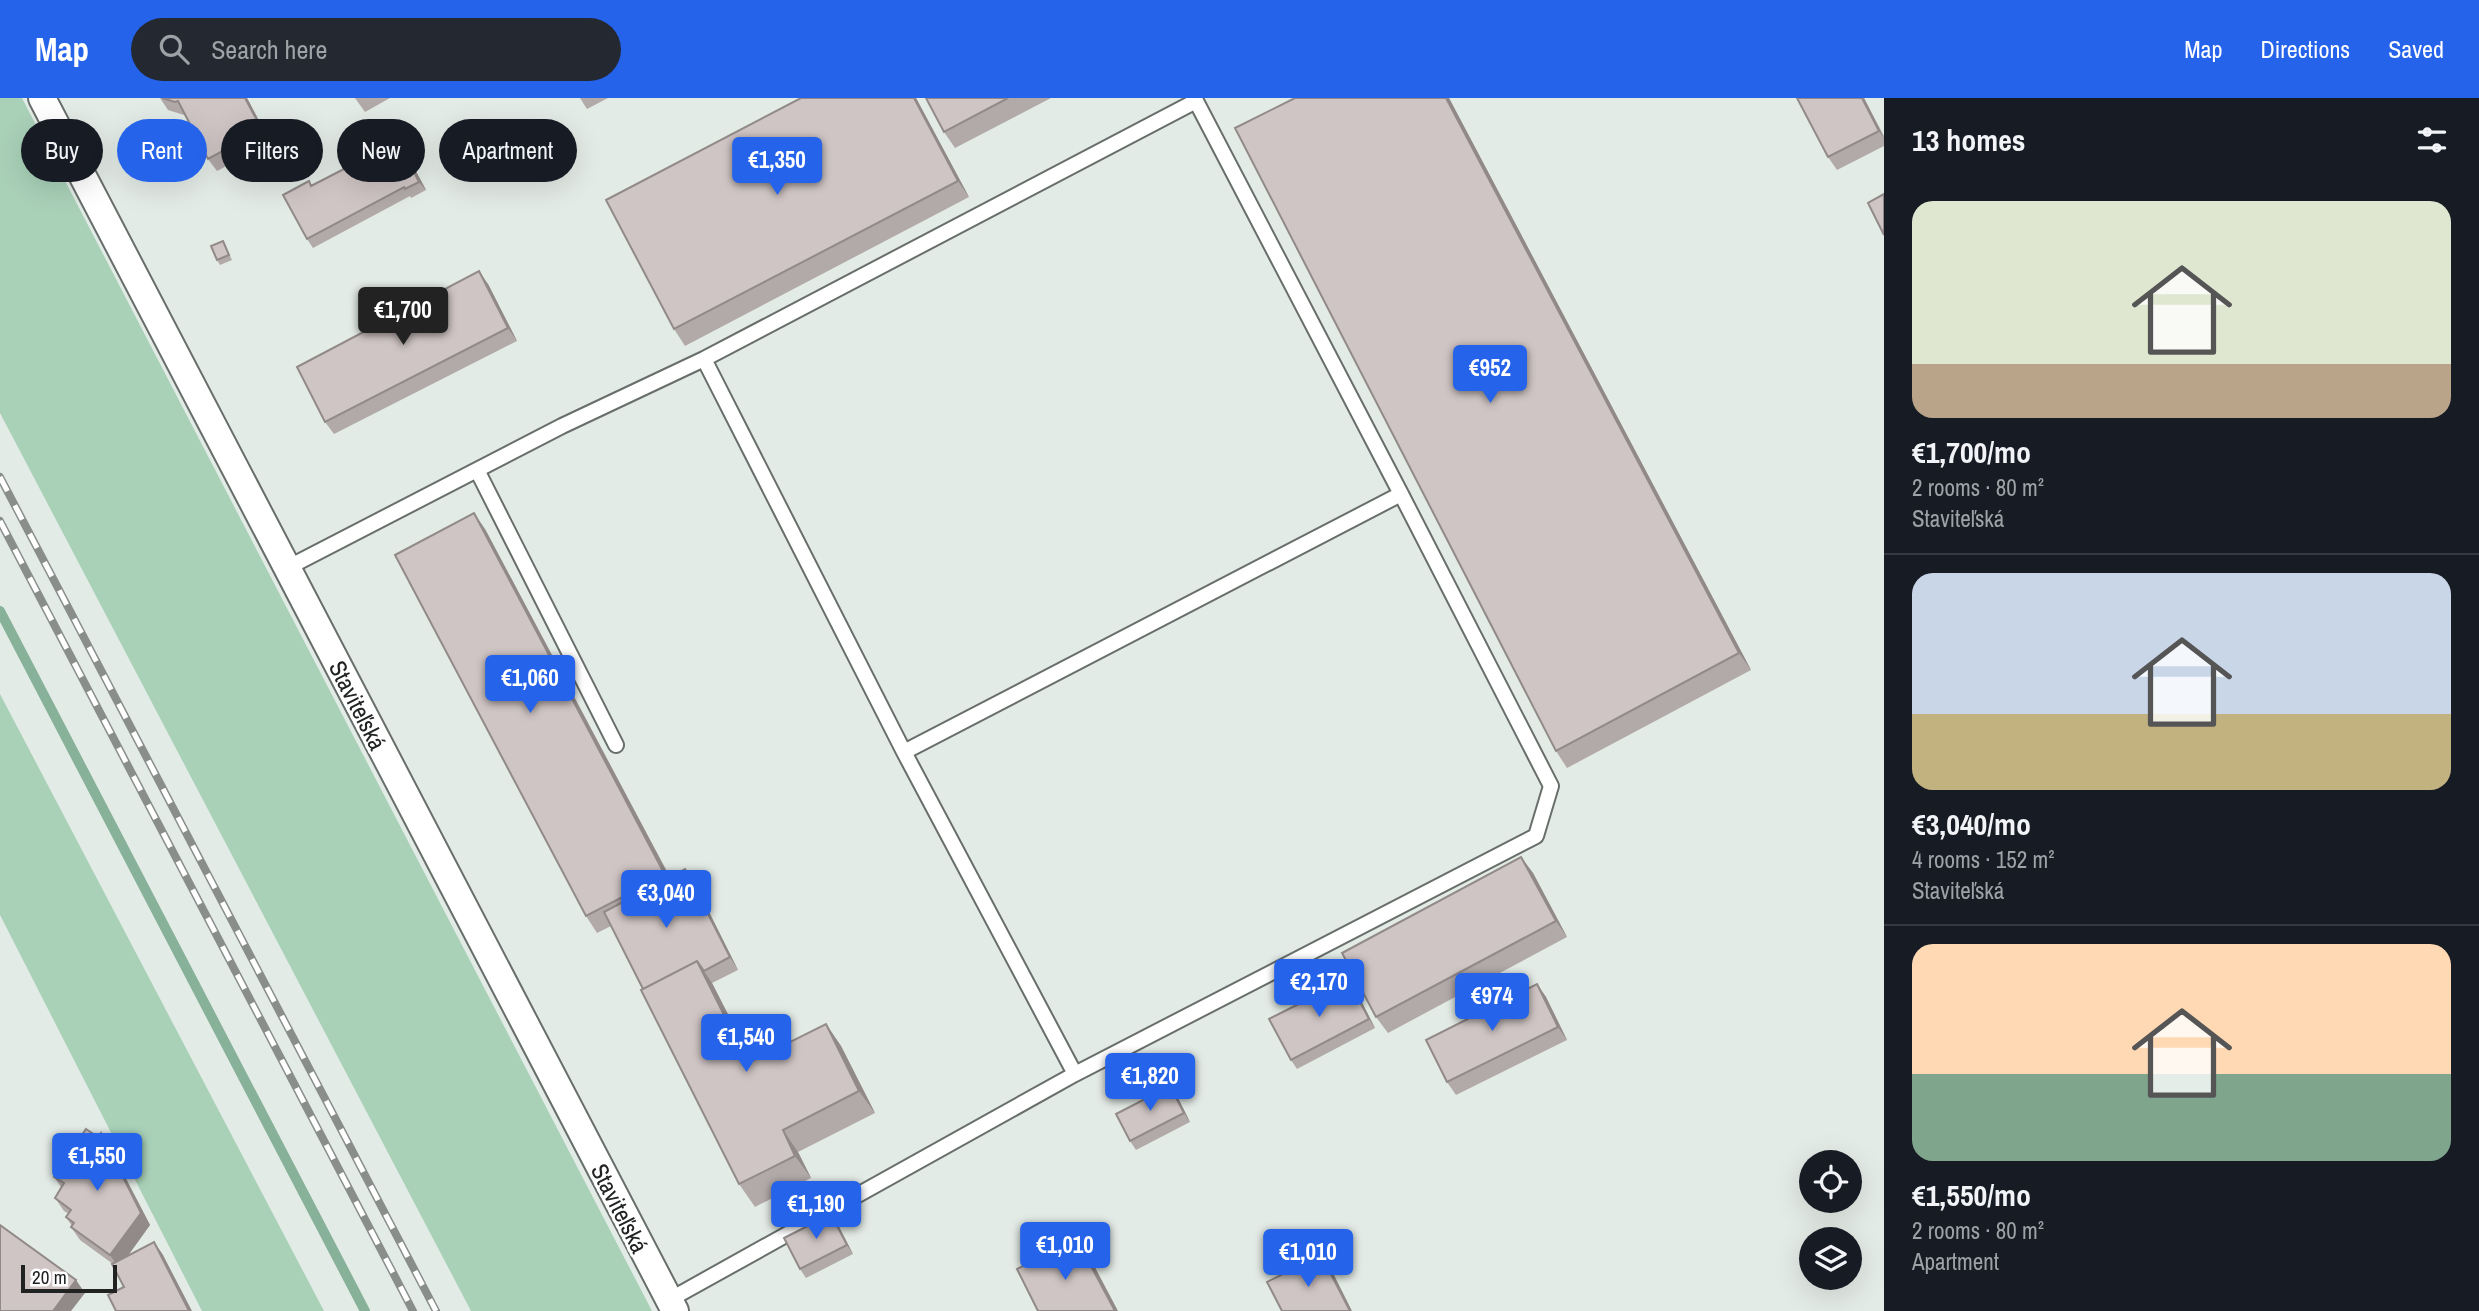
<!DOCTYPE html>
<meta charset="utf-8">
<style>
:root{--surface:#171b24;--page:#242831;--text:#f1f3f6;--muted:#9ea1a6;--line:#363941;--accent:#2563eb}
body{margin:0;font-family:"Archivo Narrow",sans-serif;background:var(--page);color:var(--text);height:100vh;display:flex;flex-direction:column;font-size:26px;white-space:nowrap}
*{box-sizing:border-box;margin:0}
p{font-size:23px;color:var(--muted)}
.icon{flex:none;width:38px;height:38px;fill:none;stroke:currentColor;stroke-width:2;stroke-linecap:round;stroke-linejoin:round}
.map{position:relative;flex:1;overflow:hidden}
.details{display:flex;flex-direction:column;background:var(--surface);width:595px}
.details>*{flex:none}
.banner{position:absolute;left:21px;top:21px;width:665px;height:63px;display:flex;gap:14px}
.controls{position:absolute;left:1799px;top:1052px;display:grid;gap:14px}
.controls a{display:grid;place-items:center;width:63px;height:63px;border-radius:50%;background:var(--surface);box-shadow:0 7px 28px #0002;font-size:35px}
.scale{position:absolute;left:21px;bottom:18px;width:96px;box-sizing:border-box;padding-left:7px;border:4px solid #202321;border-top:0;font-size:19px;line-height:24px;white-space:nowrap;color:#202321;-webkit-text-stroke:5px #fff;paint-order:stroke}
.price{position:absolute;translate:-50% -60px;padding:0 16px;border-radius:7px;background:var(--accent);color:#fff;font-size:23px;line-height:46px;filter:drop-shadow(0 2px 4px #0008)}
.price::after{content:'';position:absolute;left:50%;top:42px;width:21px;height:16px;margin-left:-10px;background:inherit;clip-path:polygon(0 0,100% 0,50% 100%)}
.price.on{background:#222;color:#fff}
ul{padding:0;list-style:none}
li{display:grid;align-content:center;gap:14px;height:371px;padding:0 28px}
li+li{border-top:2px solid var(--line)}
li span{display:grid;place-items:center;height:217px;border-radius:21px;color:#555}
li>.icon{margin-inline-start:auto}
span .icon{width:126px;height:126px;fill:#fffc;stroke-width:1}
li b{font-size:30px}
h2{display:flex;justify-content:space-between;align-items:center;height:84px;padding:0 28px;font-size:30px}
.chip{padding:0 24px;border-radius:32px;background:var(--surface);box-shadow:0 7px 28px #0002;font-size:24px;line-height:63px}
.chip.on{background:var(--accent);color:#fff}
header{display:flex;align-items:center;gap:42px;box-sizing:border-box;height:98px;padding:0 35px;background:var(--accent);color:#fff}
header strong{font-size:33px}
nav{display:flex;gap:38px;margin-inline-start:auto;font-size:24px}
.search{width:490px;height:63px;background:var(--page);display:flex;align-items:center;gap:18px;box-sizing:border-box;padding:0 24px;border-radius:38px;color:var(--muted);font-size:26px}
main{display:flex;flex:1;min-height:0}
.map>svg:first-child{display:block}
.green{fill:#a9d1b8}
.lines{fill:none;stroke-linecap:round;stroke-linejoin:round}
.stream{stroke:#87b198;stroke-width:10}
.service-casing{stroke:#686f6b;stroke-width:18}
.minor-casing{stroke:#686f6b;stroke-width:30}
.service{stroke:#fff;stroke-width:14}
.minor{stroke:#fff;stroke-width:26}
.rail-casing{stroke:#898e8b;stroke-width:8}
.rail{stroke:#fff;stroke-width:5;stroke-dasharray:16;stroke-linecap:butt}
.wall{fill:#b2a9a9}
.shaded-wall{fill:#918a89}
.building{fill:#cfc5c4;stroke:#918a89;stroke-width:2}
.labels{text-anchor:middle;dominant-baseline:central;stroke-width:6;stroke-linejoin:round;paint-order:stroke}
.street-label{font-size:24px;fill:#202321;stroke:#fff}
</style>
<header>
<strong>Map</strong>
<div class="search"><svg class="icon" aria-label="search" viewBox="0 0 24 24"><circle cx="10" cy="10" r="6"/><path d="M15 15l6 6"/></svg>Search here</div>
<nav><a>Map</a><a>Directions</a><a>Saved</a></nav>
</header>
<main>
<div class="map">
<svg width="1884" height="1213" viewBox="0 0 1884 1213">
<rect width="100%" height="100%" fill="#e3ebe6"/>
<path class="green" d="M0,0H22L652,1213H471L0,315Z
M0,596L324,1213H202L0,817Z"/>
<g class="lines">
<path class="stream" d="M0,513L365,1213"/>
<g class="service-casing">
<path id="service" d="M704,261L904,654L1075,976
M477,372L616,647
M287,470L562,328L704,261L1196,3L1401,396L1551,688L1536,738L1075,976L669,1202
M904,654L1401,396"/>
</g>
<g class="minor-casing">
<path id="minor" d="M42,0L675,1213"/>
</g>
<use href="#service" class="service"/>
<use href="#minor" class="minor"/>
<g class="rail-casing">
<path id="rail" d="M0,379L436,1213
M0,423L413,1213"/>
</g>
<use href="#rail" class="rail"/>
</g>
<path class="wall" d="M160,0H247L271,45L217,73L208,61L185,16L184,17L168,12Z
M355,0H390L365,14Z
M580,0H608L587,11Z
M916,0L969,99L685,248L674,231Z
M926,0H1051L955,50L944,34Z
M1295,0H1449L1751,572L1567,670L1556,653Z
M1797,0H1864L1884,38V48L1837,72L1828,59Z
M398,43L404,51L426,92L411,100L410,98L313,150L307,141L309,83L312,87Z
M223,143L232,162L220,167L217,162Z
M488,186L517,243L334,336L325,324Z
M485,431L670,779L685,771L694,784L738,872L712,885L752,963L826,926L841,948L875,1015L798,1054L811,1080L755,1109L739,1086L611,828L597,835L586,818Z
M1521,759L1533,775L1567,839L1388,935L1376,919Z
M1537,886L1546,899L1567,942L1456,997L1447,984Z
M1354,889L1375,930L1297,971L1291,962Z
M1176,996L1190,1024L1136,1052L1130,1043Z
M109,1048L150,1127L127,1159L154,1144L163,1157L124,1189L113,1166L80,1142L71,1129L72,1128L66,1119L69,1116L64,1113L55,1100L61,1089L54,1079Z
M831,1116L837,1125L853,1156L806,1180L800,1171Z"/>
<path class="shaded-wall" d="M245,0H247L271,45L262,32Z
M914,0H916L969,99L958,83Z
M1446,0H1449L1751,572L1739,555Z
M1862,0H1864L1884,40L1879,33Z
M398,43L404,51L426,92L419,84Z
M479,173L488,186L517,243L508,230Z
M474,415L485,431L677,793L665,777Z
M1521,759L1533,775L1567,839L1556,823Z
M685,771L694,784L738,872L730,859Z
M697,863L712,885L764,987L748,965Z
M1348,881L1354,889L1375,930L1369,921Z
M1537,886L1546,899L1567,942L1558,929Z
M826,926L841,948L875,1015L859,993Z
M1170,988L1176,996L1190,1024L1184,1015Z
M783,1032L798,1054L811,1080L795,1058Z
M101,1035L109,1048L150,1127L119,1170L110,1157Z
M831,1116L837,1125L853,1156L847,1147Z
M1076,1140L1088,1156L1118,1213H1115Z
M154,1144L163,1157L192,1213H189Z
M1321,1157L1330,1169L1352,1213H1350Z
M76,1182L85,1195L71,1213H53Z"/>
<path class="building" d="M162,0H245L262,32L208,61L178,3L175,4Z
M801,0H914L958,83L674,231L606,102Z
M926,0H1008L944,34Z
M1295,0H1446L1739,555L1556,653L1235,30Z
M1797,0H1862L1879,33L1828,59Z
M398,43L419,84L405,91L404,89L307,141L283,97L309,83L311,88Z
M1884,96V137L1868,105Z
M223,143L229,157L217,162L211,148Z
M479,173L508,230L325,324L297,269Z
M474,415L665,777L586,818L395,457Z
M1521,759L1556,823L1376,919L1342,855Z
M685,771L730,859L704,873L697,863L643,891L604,814Z
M697,863L748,965L826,926L859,993L783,1032L795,1058L739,1086L641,892Z
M1348,881L1369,921L1291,962L1269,921Z
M1537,886L1558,929L1447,984L1426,942Z
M1170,988L1184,1015L1130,1043L1116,1016Z
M86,1031L98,1039L101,1035L141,1115L110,1157L71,1129L74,1125L66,1119L71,1112L55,1100L64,1085L54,1079Z
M831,1116L847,1147L800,1171L784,1140Z
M0,1127L76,1182L53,1213H0Z
M1076,1140L1115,1213H1038L1017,1171Z
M154,1144L189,1213H116L108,1197L124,1189L112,1166Z
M1321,1157L1350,1213H1282L1267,1184Z"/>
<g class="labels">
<g class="street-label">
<text transform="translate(358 607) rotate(63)">Staviteľská</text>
<text transform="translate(620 1110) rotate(63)">Staviteľská</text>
</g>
</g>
</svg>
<div class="controls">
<a><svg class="icon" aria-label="locate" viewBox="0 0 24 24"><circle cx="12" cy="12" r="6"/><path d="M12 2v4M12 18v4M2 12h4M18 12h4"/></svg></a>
<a><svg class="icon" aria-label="layers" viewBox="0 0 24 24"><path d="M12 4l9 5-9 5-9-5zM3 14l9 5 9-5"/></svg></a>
</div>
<div class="scale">20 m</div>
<b class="price" style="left:777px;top:99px">€1,350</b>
<b class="price on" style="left:403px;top:249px">€1,700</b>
<b class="price" style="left:1490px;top:307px">€952</b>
<b class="price" style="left:530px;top:617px">€1,060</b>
<b class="price" style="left:666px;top:832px">€3,040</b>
<b class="price" style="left:1319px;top:921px">€2,170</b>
<b class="price" style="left:1492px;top:935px">€974</b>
<b class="price" style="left:746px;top:976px">€1,540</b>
<b class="price" style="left:1150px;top:1015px">€1,820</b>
<b class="price" style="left:97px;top:1095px">€1,550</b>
<b class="price" style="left:816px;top:1143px">€1,190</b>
<b class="price" style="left:1065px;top:1184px">€1,010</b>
<b class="price" style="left:1308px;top:1191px">€1,010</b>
<div class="banner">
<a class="chip">Buy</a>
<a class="chip on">Rent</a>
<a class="chip">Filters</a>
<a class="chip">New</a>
<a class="chip">Apartment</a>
</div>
</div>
<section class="details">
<h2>13 homes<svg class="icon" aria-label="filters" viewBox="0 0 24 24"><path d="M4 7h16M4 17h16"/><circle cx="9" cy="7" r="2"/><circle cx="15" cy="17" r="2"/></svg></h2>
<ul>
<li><span style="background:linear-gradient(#dfe7d0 75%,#b9a48a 0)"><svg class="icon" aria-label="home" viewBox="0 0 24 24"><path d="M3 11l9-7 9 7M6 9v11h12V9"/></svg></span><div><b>€1,700/mo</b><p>2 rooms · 80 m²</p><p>Staviteľská</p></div></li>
<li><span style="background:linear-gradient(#c9d6e8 65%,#c2b280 0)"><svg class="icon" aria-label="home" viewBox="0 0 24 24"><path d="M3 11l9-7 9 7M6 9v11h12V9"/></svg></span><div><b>€3,040/mo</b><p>4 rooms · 152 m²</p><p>Staviteľská</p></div></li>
<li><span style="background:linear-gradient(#ffd9b3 60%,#7fa58c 0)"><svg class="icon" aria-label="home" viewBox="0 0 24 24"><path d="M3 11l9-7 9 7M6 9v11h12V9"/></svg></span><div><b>€1,550/mo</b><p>2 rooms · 80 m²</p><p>Apartment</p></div></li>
</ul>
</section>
</main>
